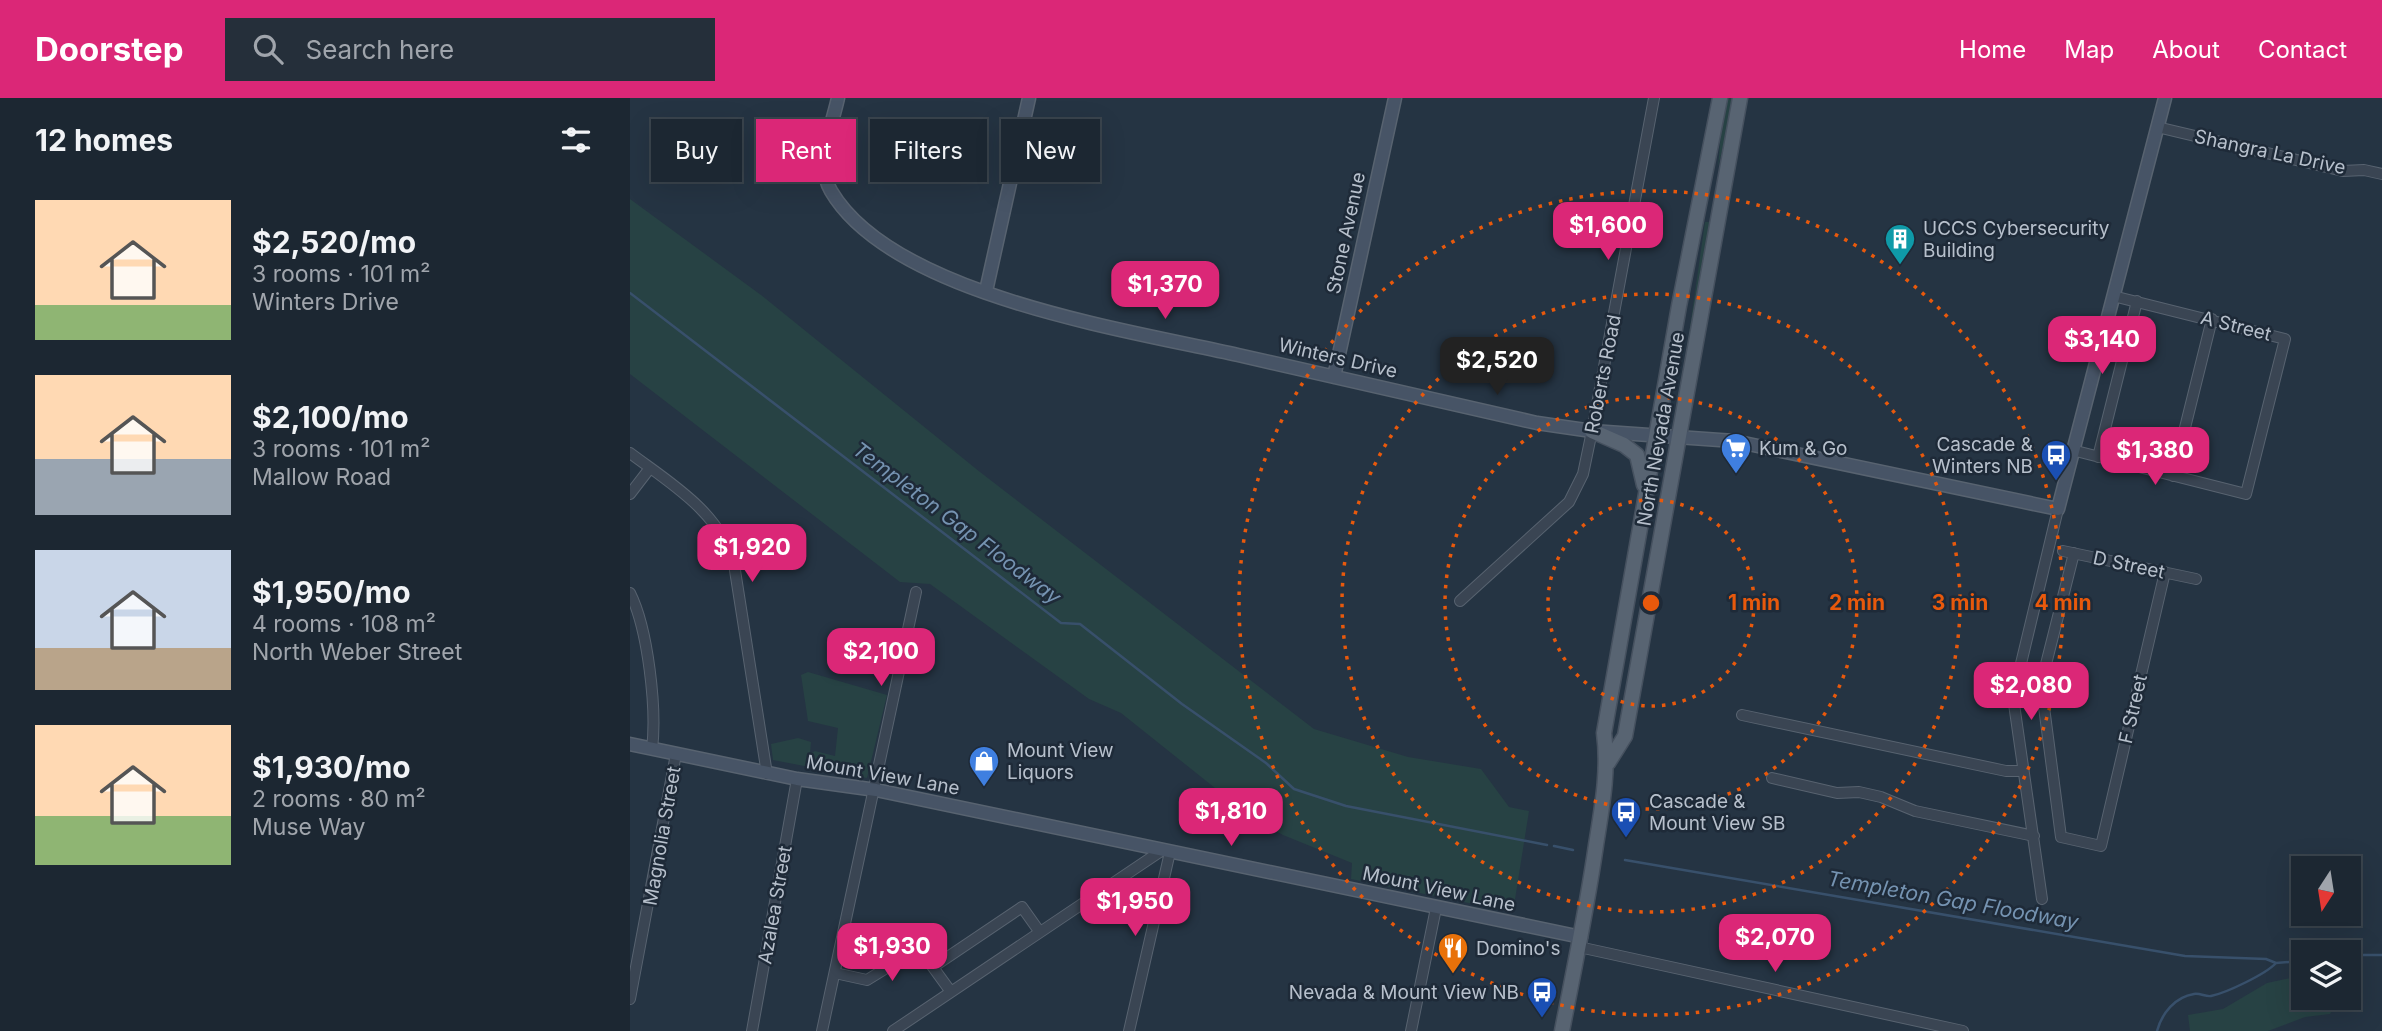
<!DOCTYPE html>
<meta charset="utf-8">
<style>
:root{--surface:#1c2732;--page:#252f3a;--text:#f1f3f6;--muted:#a0a5ac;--line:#3a444d;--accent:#db2777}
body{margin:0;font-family:Inter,sans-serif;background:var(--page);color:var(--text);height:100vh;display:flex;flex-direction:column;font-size:26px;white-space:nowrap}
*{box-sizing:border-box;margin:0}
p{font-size:23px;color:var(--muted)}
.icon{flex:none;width:38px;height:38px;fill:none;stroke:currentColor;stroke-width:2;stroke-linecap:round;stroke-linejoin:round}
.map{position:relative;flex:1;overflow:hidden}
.side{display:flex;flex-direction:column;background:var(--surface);width:630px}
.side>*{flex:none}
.top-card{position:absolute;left:21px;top:21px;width:665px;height:63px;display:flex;gap:14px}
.needle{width:46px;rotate:192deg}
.buttons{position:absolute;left:1661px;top:758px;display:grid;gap:14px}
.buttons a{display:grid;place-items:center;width:70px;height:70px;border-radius:0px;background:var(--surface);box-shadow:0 7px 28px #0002,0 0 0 2px var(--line);font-size:35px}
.price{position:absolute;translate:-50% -60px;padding:0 16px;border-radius:14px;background:var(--accent);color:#fff;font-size:23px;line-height:46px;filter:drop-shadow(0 2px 4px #0008)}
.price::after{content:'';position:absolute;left:50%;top:42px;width:21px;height:16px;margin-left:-10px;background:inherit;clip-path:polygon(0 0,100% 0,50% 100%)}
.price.current{background:#222;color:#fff}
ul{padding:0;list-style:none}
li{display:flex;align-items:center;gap:21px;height:175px;padding:0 35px}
li span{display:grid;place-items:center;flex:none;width:196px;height:140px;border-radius:0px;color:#555}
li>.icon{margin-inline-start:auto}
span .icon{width:84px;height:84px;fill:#fffc;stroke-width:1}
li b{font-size:30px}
h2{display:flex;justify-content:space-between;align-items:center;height:84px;padding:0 35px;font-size:30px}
.pill{padding:0 24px;border-radius:0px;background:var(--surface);box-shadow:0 7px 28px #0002,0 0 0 2px var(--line);font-size:24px;line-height:63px}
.pill.current{background:var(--accent);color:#fff}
header{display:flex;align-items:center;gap:42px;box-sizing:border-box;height:98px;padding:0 35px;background:var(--accent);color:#fff}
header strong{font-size:33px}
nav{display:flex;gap:38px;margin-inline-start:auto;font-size:24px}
.search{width:490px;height:63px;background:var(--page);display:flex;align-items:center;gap:18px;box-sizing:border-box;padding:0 24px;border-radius:0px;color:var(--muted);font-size:26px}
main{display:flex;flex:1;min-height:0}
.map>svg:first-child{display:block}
.green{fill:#274244}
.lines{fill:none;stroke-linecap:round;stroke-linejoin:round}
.stream{stroke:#38506b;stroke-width:2.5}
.street-casing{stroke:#586370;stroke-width:12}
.secondary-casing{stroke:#586370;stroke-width:15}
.primary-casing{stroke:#46515f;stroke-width:17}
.street{stroke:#3a4553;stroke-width:10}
.secondary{stroke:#475466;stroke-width:12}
.primary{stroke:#586472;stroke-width:14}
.ring{fill:none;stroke:#e8590c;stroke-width:3.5;stroke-dasharray:3.5 7}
.labels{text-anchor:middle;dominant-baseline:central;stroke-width:5;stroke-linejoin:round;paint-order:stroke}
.street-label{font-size:19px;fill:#b7c0cc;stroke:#1e2a38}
.poi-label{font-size:19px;fill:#b7c0cc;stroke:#1e2a38;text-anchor:start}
.water-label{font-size:21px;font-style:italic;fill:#7593b1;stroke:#1e2a38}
.centre{fill:#e8590c;stroke:#1e2a38;stroke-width:3.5}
.ring-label{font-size:21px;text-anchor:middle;font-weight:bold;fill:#e8590c;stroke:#1e2a38;stroke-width:5;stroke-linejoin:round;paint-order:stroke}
</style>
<header>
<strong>Doorstep</strong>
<div class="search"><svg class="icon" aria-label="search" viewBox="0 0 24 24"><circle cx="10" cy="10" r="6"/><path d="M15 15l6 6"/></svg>Search here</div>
<nav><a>Home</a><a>Map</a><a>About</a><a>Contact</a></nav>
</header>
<main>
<section class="side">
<h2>12 homes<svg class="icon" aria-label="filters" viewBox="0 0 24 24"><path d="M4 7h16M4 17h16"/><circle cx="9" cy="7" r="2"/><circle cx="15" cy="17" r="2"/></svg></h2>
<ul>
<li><span style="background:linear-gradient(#ffd9b3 75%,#8fb573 0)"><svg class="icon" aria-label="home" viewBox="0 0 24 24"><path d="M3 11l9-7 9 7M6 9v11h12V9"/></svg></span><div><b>$2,520/mo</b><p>3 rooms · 101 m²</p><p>Winters Drive</p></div></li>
<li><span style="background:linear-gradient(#ffd9b3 60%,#9aa5b1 0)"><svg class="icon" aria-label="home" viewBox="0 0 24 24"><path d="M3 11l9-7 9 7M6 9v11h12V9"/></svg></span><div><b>$2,100/mo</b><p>3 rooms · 101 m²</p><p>Mallow Road</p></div></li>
<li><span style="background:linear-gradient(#c9d6e8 70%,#b9a48a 0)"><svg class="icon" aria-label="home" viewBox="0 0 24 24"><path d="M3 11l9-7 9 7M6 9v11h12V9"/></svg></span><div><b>$1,950/mo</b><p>4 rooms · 108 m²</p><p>North Weber Street</p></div></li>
<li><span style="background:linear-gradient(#ffd9b3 65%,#8fb573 0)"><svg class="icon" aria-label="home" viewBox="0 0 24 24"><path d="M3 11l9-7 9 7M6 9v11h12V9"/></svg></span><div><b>$1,930/mo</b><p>2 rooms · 80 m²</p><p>Muse Way</p></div></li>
</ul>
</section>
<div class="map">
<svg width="1752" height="933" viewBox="0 0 1752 933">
<rect width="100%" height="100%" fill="#253443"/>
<path class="green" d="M1094,0H1105L1088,69Z
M0,101L131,197L350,374L684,631L778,659L851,671L879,709L899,713L883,814L721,781L722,765L653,737L591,703L595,698L491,615L459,601L300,486L270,484L0,276Z
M1075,124H1079L1082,132L1052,285Z
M178,574L257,597L237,680L143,662L141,646L168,640L181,644L180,656L185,653L205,658L208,630L178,623L171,577Z
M1670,878H1673V900H1710L1700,916L1675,919L1638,933H1560L1558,917L1593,911L1637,885Z"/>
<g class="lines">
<path class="stream" d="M0,195L431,525L450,526L552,606L636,665L664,691L716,708L917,747
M924,748L943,752
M995,762L1555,858L1636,861L1646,865
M1718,857H1752
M1527,933C1532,915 1545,899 1564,896C1570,895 1576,899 1581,898C1596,895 1636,876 1646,865L1673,863"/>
<g class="street-casing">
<path id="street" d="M1527,29L1713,73L1734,72L1752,76
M1442,352L1616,396L1655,241L1483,198
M0,355C40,385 90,414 104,466L137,676
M1468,359L1507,203
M1543,378L1582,221
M0,396L20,370
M1433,453L1566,481
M1444,455L1411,586L1431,739L1471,748L1535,474
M0,495C18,531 27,611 22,651
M830,503L939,404L953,376L962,333L1024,0
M1112,617L1376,673H1393
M1142,680L1207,695L1229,694L1251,699L1285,713L1404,738
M1412,801L1383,599L1428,411
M949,849L1333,933
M303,869L392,809L409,833
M205,875L237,882L289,850L321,894
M0,901L46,656
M122,933L167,681
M192,933L286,494
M263,933L531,753
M499,933L540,754
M781,933L806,810"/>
</g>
<g class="secondary-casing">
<path id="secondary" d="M208,0C202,28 185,66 201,93C262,197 497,232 608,257C708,280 808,302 907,325L962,333L1104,343L1428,411L1535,0
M356,193L399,0
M704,279L765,0
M0,646L167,681L246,692L951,839"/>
</g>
<g class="primary-casing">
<path id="primary" d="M962,333L994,347L1007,357L1014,387
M978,665L995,638L1110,0
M932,933C944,871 957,810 966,747C972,709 979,673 974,635L1049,208L1090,0"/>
</g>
<use href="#street" class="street"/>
<use href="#secondary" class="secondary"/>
<use href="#primary" class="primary"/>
</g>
<g class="ring">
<circle cx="1021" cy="505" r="103"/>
<circle cx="1021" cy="505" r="206"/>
<circle cx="1021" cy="505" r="309"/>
<circle cx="1021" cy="505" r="412"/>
</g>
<defs>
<g id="building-pin" transform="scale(1.575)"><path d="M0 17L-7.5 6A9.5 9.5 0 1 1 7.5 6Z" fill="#0f9aa8" stroke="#1e2a38"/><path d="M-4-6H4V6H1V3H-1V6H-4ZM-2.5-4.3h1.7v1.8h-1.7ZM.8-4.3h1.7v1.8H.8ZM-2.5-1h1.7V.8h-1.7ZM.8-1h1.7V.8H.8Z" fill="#fff"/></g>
<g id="supermarket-pin" transform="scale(1.575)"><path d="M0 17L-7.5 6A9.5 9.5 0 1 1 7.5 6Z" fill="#3f7fe0" stroke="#1e2a38"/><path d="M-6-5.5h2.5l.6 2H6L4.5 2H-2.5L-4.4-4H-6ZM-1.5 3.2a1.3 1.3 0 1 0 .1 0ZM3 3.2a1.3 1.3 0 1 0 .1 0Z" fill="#fff"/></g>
<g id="bus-pin" transform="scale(1.575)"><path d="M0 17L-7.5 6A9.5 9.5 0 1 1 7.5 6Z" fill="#1a4fb4" stroke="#1e2a38"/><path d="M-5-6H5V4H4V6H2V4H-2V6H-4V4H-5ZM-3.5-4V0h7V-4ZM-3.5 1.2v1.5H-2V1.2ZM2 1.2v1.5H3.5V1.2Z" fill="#fff"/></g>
<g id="shop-pin" transform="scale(1.575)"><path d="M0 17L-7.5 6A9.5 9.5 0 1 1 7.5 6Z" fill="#3f7fe0" stroke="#1e2a38"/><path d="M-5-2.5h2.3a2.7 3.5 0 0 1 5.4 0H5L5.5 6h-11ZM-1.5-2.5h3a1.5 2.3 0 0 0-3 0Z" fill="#fff"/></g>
<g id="restaurant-pin" transform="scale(1.575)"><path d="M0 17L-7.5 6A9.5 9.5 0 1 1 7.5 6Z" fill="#e8710a" stroke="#1e2a38"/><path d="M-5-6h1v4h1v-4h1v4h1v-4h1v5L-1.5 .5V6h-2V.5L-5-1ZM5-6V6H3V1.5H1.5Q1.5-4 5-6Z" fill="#fff"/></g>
</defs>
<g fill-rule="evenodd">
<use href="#building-pin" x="1270" y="141"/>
<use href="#supermarket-pin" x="1106" y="350"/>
<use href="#bus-pin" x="1426" y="357"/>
<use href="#shop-pin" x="354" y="663"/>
<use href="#bus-pin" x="996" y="714"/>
<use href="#restaurant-pin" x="823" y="850"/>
<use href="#bus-pin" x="912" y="894"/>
</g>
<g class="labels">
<g class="street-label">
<text transform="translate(1640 54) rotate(12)">Shangra La Drive</text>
<text transform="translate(716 135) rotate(-78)">Stone Avenue</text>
<text transform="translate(1606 228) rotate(14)">A Street</text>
<text transform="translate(708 260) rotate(13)">Winters Drive</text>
<text transform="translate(973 276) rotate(-79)">Roberts Road</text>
<text transform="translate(1031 331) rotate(-80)">North Nevada Avenue</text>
<text transform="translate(1499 467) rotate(12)">D Street</text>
<text transform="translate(1503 611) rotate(-77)">F Street</text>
<text transform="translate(253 677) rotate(10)">Mount View Lane</text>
<text transform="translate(32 738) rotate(-80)">Magnolia Street</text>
<text transform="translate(809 791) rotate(12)">Mount View Lane</text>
<text transform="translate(145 807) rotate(-80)">Azalea Street</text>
</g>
<g class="poi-label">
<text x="1293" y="130">UCCS Cybersecurity<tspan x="1293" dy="22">Building</tspan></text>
<text x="1403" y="346" text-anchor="end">Cascade &amp;<tspan x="1403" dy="22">Winters NB</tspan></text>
<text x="1129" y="350">Kum &amp; Go</text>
<text x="377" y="652">Mount View<tspan x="377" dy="22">Liquors</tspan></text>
<text x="1019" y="703">Cascade &amp;<tspan x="1019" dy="22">Mount View SB</tspan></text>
<text x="846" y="850">Domino's</text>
<text x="889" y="894" text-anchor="end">Nevada &amp; Mount View NB</text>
</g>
<g class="water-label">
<text transform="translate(327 425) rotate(37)">Templeton Gap Floodway</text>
<text transform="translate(1323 802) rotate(10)">Templeton Gap Floodway</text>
</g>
</g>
<circle cx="1021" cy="505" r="10" class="centre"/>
<g class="ring-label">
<text x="1124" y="512">1 min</text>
<text x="1227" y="512">2 min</text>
<text x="1330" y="512">3 min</text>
<text x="1433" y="512">4 min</text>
</g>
</svg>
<div class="buttons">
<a><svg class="needle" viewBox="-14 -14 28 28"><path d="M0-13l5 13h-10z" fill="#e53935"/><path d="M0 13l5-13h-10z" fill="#a0a5ac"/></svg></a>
<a><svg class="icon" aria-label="layers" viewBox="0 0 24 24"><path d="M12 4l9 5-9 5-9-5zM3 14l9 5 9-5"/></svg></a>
</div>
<b class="price" style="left:978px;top:164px">$1,600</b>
<b class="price" style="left:535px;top:223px">$1,370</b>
<b class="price" style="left:1472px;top:278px">$3,140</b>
<b class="price current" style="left:867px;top:299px">$2,520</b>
<b class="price" style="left:1525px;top:389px">$1,380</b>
<b class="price" style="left:122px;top:486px">$1,920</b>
<b class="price" style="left:251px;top:590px">$2,100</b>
<b class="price" style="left:1401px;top:624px">$2,080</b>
<b class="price" style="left:601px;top:750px">$1,810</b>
<b class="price" style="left:505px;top:840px">$1,950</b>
<b class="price" style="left:1145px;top:876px">$2,070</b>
<b class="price" style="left:262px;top:885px">$1,930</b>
<div class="top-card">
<a class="pill">Buy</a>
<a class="pill current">Rent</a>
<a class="pill">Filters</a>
<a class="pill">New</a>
</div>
</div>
</main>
